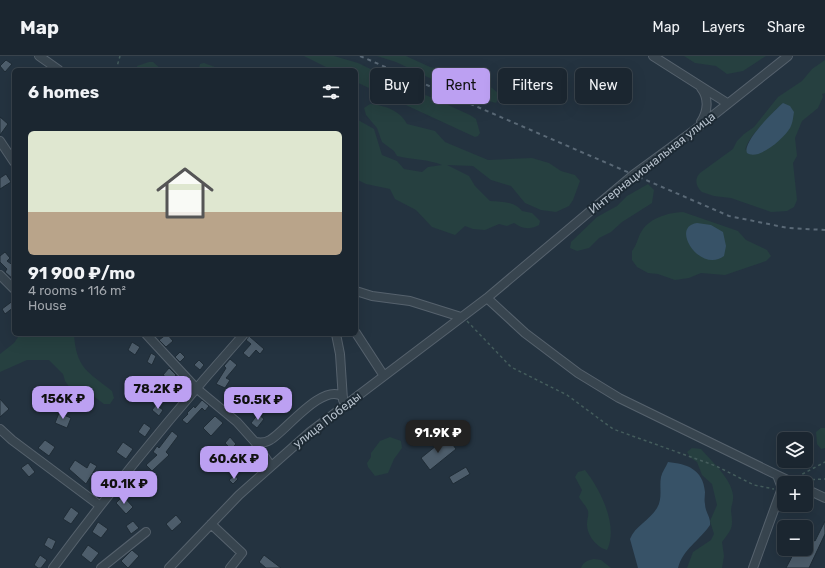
<!DOCTYPE html>
<meta charset="utf-8">
<style>
:root{--surface:#1b2630;--page:#28323c;--text:#f1f3f6;--muted:#a0a5ab;--line:#39434c;--accent:#bca0f2}
body{margin:0;font-family:Rubik,sans-serif;background:var(--page);color:var(--text);height:100vh;display:flex;flex-direction:column;font-size:15px;white-space:nowrap}
*{box-sizing:border-box;margin:0}
p{font-size:13px;color:var(--muted)}
.icon{flex:none;width:22px;height:22px;fill:none;stroke:currentColor;stroke-width:2;stroke-linecap:round;stroke-linejoin:round}
.map{position:relative;flex:1;overflow:hidden}
.side{position:absolute;left:12px;top:12px;width:346px;height:268px;display:flex;flex-direction:column;background:var(--surface);border-radius:6px;box-shadow:0 4px 16px #0002,0 0 0 1px var(--line)}
.side>*{flex:none}
.banner{position:absolute;left:370px;top:12px;width:380px;height:36px;display:flex;gap:8px}
.tools{position:absolute;left:777px;top:376px;display:grid;gap:8px}
.tools a{display:grid;place-items:center;width:36px;height:36px;border-radius:6px;background:var(--surface);box-shadow:0 4px 16px #0002,0 0 0 1px var(--line);font-size:20px}
.price{position:absolute;translate:-50% -34px;padding:0 9px;border-radius:8px;background:var(--accent);color:#111;font-size:13px;line-height:26px;filter:drop-shadow(0 1px 2px #0008)}
.price::after{content:'';position:absolute;left:50%;top:24px;width:12px;height:9px;margin-left:-6px;background:inherit;clip-path:polygon(0 0,100% 0,50% 100%)}
.price.on{background:#222;color:#fff}
ul{padding:0;list-style:none}
li{display:grid;align-content:center;gap:8px;height:212px;padding:0 16px}
li span{display:grid;place-items:center;height:124px;border-radius:6px;color:#555}
li>.icon{margin-inline-start:auto}
span .icon{width:72px;height:72px;fill:#fffc;stroke-width:1}
li b{font-size:17px}
h2{display:flex;justify-content:space-between;align-items:center;height:48px;padding:0 16px;font-size:17px}
.tag{padding:0 14px;border-radius:6px;background:var(--surface);box-shadow:0 4px 16px #0002,0 0 0 1px var(--line);font-size:14px;line-height:36px}
.tag.on{background:var(--accent);color:#111}
header{display:flex;align-items:center;gap:24px;box-sizing:border-box;height:56px;padding:0 20px;background:var(--surface);border-bottom:1px solid var(--line)}
header strong{font-size:19px}
nav{display:flex;gap:22px;margin-inline-start:auto;font-size:14px}
.map>svg:first-child{display:block}
.green{fill:#264040;fill-rule:evenodd}
.water{fill:#375267}
.building{fill:#4d5d6b;stroke:#1f2c36}
.lines{fill:none;stroke-linecap:round;stroke-linejoin:round}
.minor-casing{stroke:#56626d;stroke-width:10}
.path{stroke:#445c5c;stroke-width:1.5;stroke-dasharray:3 3;stroke-linecap:butt}
.minor{stroke:#38454f;stroke-width:8}
.rail{stroke:#5a6976;stroke-width:2;stroke-dasharray:4 4;stroke-linecap:butt}
.labels{text-anchor:middle;dominant-baseline:central;stroke-width:4;stroke-linejoin:round;paint-order:stroke}
.street-label{font-size:12px;fill:#b4bfca;stroke:#1d2a34}
</style>
<header>
<strong>Map</strong>
<nav><a>Map</a><a>Layers</a><a>Share</a></nav>
</header>
<div class="map">
<svg width="825" height="512" viewBox="0 0 825 512">
<rect width="100%" height="100%" fill="#243340"/>
<path class="green" d="M304,0H334L358,7L385,20L404,32L428,40L470,59L476,63L480,77L478,80L475,81L356,26V14H332Z
M377,0H406L430,11L464,18L492,32L498,37L499,41L496,47L481,43L464,34L444,29L396,6Z
M684,0H766L743,15L727,18L716,10L695,7Z
M825,4V37L822,38L823,41L818,52L802,65L795,82L797,100L793,107L797,144L794,151L787,155L771,156L731,142L714,140L702,136C696,131 694,123 700,117L733,93L737,85L744,78L754,71L778,41L802,25L812,13ZM777,52L745,94C750,78 767,65 777,52Z
M149,6H153L162,14H138L137,10Z
M204,7L223,14H202L199,12L200,8Z
M370,48C384,49 401,55 407,68L435,75L445,86L488,104L532,102L549,107L561,115L575,119L580,125L573,144L569,150L556,156L541,154L525,147L511,130L491,124L473,110L447,109L469,120L475,130L490,145C502,146 514,145 522,155L532,157L540,165L539,169C529,174 523,173 514,167L507,170L499,168L485,174L473,173L465,170L455,179L432,171L416,154L395,143L390,133L366,128L356,123V60L358,64L374,73L382,99L397,105L404,113L422,116L428,111L442,109C428,103 413,104 397,100L394,95L382,86L377,72L366,59L364,52Z
M648,128L654,134L652,147L622,166L611,176L599,182L589,192L577,195L570,192L571,186L597,161L617,150L627,140Z
M683,156L738,175L746,184L767,194L771,200L766,205L725,219L701,217L689,222L675,224L658,218L648,217L637,211L632,204V195C636,190 637,185 640,178C648,162 667,157 683,156Z
M20,278H74C76,312 88,316 112,335L114,342L110,348H104L92,339L70,332L65,325L63,318L49,304H27L0,316V298L14,287Z
M821,372H825V392L821,393L817,388L816,376Z
M390,381L401,385L402,392L394,403L388,417L375,420L368,411L367,407L371,401V397L380,385Z
M692,392L701,393C712,406 731,422 733,439C734,445 731,449 731,455C733,471 733,472 722,486L724,500L722,512H687L693,496L711,484L714,478L710,465L717,449L712,428L702,419L697,406L691,402L687,396Z
M585,414C600,433 619,470 607,494C596,491 587,479 587,468C587,463 589,459 588,455C587,451 581,445 579,441L582,434L575,421L578,416Z
M594,503L601,504L611,512H581C583,506 588,504 594,503Z"/>
<path class="water" d="M783,47L790,50L794,56C793,61 793,67 790,72C784,82 759,105 747,97C742,86 774,55 783,47Z
M697,167L711,169L723,176L726,190L724,200C701,218 669,171 697,167Z
M668,406C687,408 703,413 705,436C705,440 704,444 705,448C705,456 711,461 710,469C699,485 683,493 678,512H638L630,483C635,470 650,464 657,452C663,442 659,431 661,421C662,416 666,411 668,406Z"/>
<path class="building" d="M6,4L12,8L5,16L0,10Z
M0,61L8,68L0,79Z
M6,118L11,126L0,133V122Z
M5,196L10,202L7,205L14,210V224L5,216L7,213L0,206V200Z
M14,244V251L5,258L2,253Z
M167,278L173,285L166,291L159,284Z
M249,280L264,293L260,298L256,294L249,302L243,297L251,288L246,284Z
M132,286L140,291L135,299L128,294Z
M180,296L185,301L180,306L175,301Z
M151,297L156,300L152,309L147,306Z
M230,303L237,309L226,322L230,324L225,332L216,328L226,312L224,310Z
M199,304L204,309L200,314L194,309Z
M169,312L176,319L171,325L163,319Z
M0,343L9,353L0,361Z
M202,344L209,350L205,355L202,352L187,368L182,364L188,358L187,357L194,350L195,352Z
M156,349L163,354L159,360L152,354Z
M59,357L71,362L67,372L55,367Z
M258,358L264,363L257,372L251,367Z
M215,360L223,367L211,380L203,372Z
M144,367L151,372L145,381L138,376Z
M172,375L178,380L166,396L169,399L152,415L146,409L157,399L153,396L157,390L159,392Z
M230,381L236,388L231,393L225,387Z
M447,381L456,393L430,414L421,402Z
M45,384L55,391L49,400L38,392Z
M123,386L133,393L126,403L116,396Z
M247,401L249,405L234,415L231,411Z
M75,404L87,412L90,406L97,410L86,428L69,413Z
M28,407L35,416L29,421L21,412Z
M466,411L470,418L453,428L449,421Z
M235,419L238,423L233,428L229,424Z
M123,440L133,451L126,458L116,447Z
M71,451L79,457L71,468L63,463Z
M176,459L182,466L172,475L166,468Z
M133,465L139,472L131,478L126,470Z
M825,465V478L809,512H786L796,493H806V480L815,485Z
M98,466L108,473L101,482L92,476Z
M48,481L56,485L52,494L44,489Z
M88,489L99,497L91,507L81,499Z
M132,494L139,500L128,512L121,505Z
M40,499L47,504L41,512H38L34,509Z
M264,499L281,512H266L259,506Z"/>
<g class="lines">
<g class="minor-casing">
<path id="minor" d="M39,0L59,14
M653,0L727,47
M701,32C709,42 708,55 701,66
M0,85L14,106
M0,219L14,233
M356,235L372,240L410,245L461,261
M487,242L525,277L578,317L619,342L777,419L782,432L753,512
M356,277L384,320
M146,278L196,332L237,366L255,386L271,410
M336,278L340,298L343,344
M0,373L12,384L99,449
M255,386C260,387 265,387 270,384C284,377 323,325 343,341
M777,419L794,427
M806,433L825,442
M211,468L242,497L230,512
M53,512C113,431 177,353 244,278
M101,512L146,476
M169,512L239,439L310,376L487,242L633,119L696,73L788,0"/>
</g>
<path class="path" d="M116,14L120,0
M467,265L511,311L567,339L613,373L716,410L754,429L774,433
M797,421L825,406
M800,424L825,423"/>
<use href="#minor" class="minor"/>
<path class="rail" d="M360,0L729,160L788,172L825,174"/>
</g>
<g class="labels">
<g class="street-label">
<text transform="translate(652 107) rotate(-38)">Интернациональная улица</text>
<text transform="translate(327 364) rotate(-38)">улица Победы</text>
</g>
</g>
</svg>
<div class="tools">
<a><svg class="icon" aria-label="layers" viewBox="0 0 24 24"><path d="M12 4l9 5-9 5-9-5zM3 14l9 5 9-5"/></svg></a>
<a>+</a>
<a>−</a>
</div>
<b class="price" style="left:158px;top:354px">78.2K ₽</b>
<b class="price" style="left:63px;top:364px">156K ₽</b>
<b class="price" style="left:258px;top:365px">50.5K ₽</b>
<b class="price on" style="left:438px;top:398px">91.9K ₽</b>
<b class="price" style="left:234px;top:424px">60.6K ₽</b>
<b class="price" style="left:124px;top:449px">40.1K ₽</b>
<div class="banner">
<a class="tag">Buy</a>
<a class="tag on">Rent</a>
<a class="tag">Filters</a>
<a class="tag">New</a>
</div>
<section class="side">
<h2>6 homes<svg class="icon" aria-label="filters" viewBox="0 0 24 24"><path d="M4 7h16M4 17h16"/><circle cx="9" cy="7" r="2"/><circle cx="15" cy="17" r="2"/></svg></h2>
<ul>
<li><span style="background:linear-gradient(#dfe7d0 65%,#b9a48a 0)"><svg class="icon" aria-label="home" viewBox="0 0 24 24"><path d="M3 11l9-7 9 7M6 9v11h12V9"/></svg></span><div><b>91 900 ₽/mo</b><p>4 rooms · 116 m²</p><p>House</p></div></li>
</ul>
</section>
</div>
